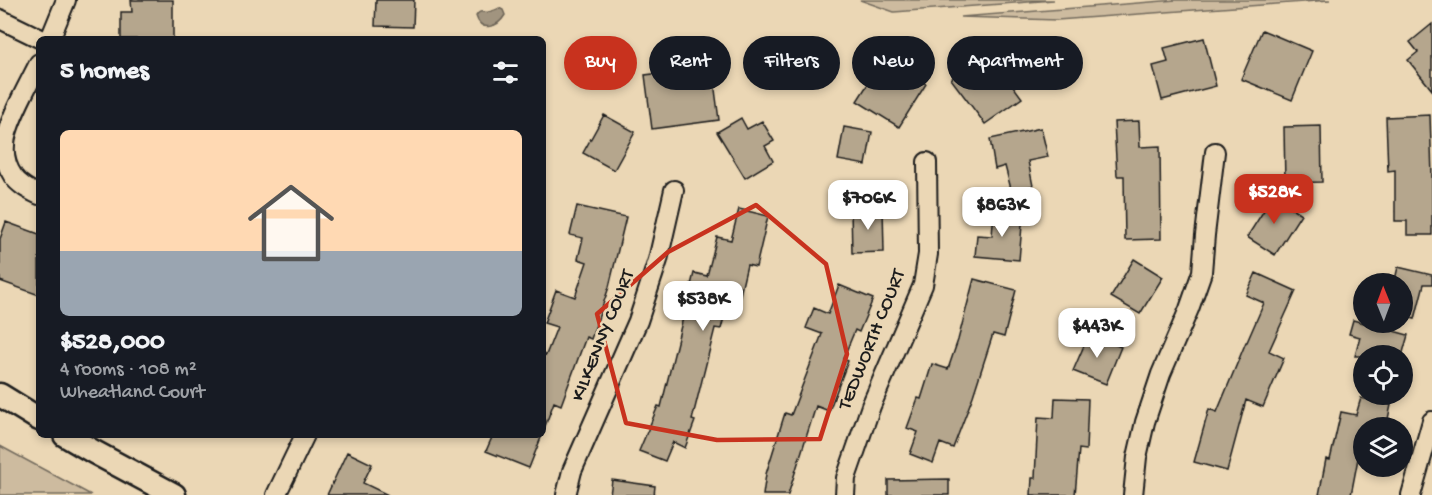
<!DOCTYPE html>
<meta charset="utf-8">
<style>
:root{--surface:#171b24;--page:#242831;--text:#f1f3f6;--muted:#9ea1a6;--accent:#c8321e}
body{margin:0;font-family:"Gochi Hand",sans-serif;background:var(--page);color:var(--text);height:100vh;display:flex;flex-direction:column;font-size:22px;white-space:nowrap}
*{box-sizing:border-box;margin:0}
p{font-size:20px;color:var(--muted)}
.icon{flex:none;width:33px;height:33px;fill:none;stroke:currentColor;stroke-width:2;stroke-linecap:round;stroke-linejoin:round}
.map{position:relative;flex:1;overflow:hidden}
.side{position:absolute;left:36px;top:36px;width:510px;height:402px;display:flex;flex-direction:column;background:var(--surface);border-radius:9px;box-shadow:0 3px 9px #0003}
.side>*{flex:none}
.top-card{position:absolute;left:564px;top:36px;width:570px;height:54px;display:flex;gap:12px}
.needle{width:39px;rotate:359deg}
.controls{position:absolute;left:1353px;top:273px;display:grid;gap:12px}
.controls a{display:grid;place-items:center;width:60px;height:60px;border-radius:50%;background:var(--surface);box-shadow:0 3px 9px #0003;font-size:30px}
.price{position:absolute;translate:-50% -51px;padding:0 14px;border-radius:12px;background:#fff;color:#222;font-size:20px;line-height:39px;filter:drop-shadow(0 2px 3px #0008)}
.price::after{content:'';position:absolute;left:50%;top:36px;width:18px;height:14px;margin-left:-9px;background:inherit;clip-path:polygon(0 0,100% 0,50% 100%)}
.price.on{background:var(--accent);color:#fff}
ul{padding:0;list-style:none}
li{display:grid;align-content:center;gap:12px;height:318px;padding:0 24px}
li span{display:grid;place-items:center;height:186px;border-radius:9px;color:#555}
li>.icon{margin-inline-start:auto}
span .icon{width:108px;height:108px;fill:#fffc;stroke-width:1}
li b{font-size:26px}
h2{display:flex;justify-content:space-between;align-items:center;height:72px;padding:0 24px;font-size:26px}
.tag{padding:0 21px;border-radius:27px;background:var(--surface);box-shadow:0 3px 9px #0003;font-size:21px;line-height:54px}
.tag.on{background:var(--accent);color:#fff}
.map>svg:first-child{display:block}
.green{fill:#cdbb9f;stroke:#746c5e;stroke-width:1.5}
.water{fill:#a1947f;stroke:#6c6457;stroke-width:1.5}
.building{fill:#b5a68d;stroke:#1c1c1c;stroke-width:1.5}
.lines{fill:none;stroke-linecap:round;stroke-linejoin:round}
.minor-casing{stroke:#1c1c1c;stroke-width:22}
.tertiary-casing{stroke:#1c1c1c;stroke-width:27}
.minor{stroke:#ebd7b5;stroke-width:18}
.tertiary{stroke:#ebd7b5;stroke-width:22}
.marked{fill:none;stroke:#c8321e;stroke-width:4.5;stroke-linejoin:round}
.labels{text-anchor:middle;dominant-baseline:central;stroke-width:5;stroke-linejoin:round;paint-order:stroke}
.street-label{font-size:20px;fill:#1c1c1c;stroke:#ebd7b5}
</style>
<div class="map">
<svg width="1432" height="495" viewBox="0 0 1432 495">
<rect width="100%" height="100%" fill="#ebd7b5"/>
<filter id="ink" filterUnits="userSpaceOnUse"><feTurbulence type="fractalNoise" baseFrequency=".0167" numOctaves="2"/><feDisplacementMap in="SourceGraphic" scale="12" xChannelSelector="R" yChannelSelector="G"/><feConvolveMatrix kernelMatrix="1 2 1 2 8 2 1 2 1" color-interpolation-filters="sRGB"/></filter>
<g filter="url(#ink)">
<path class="green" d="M860,0H1054L894,12Z
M1176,0H1330L1057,20L960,17Z
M0,446L91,495H0Z"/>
<path class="water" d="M499,8L503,10L505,15C498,27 481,33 476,16C480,9 482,13 488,12C492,11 496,10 499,8Z"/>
<path class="building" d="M131,0H173V39H121V12H132Z
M376,0H414L413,27L375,26Z
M1432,24V90L1408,60L1418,52L1410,42Z
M1262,30L1312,51L1292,100L1241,79Z
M1204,38L1216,86L1162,100L1153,66L1168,62L1164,48Z
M992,49L1009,72L1005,75L1022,98L985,124L951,79Z
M898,66L926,84L899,127L857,101L873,76L887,84Z
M712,67L719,120L652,129L645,75Z
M604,115L635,132L614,170L583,153Z
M1430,115L1432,177V235H1407V221H1395V170L1388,171L1386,117Z
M741,118L747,129L762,121L774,141L765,146L773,161L745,178L717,132Z
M1139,121L1140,147L1160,146L1161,239L1125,240L1124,176H1117L1114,122Z
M1321,126L1322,182L1285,183L1284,127Z
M844,127L872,132L866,165L838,160Z
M1041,128L1048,157L1028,161L1033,186L1011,189L1005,166L995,169L990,139Z
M1273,196L1301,214L1275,255L1247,237Z
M577,206L626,217L609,287L591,339L586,337L561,405L554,402L544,429H543V354L546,355L557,327L544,323L556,290L575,297L587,262L578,259L583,238L570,235Z
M883,208L884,252L852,253L851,209Z
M739,209L768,216L756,267L747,265L737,308L727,306L721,329L715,328L692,420L695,421L685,448L673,442L665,461L639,451L658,406L661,407L694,273L707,276L717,237L731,240Z
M994,211L1023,214L1019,260L975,256L977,235L992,236Z
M6,222L39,234V295L0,281V239Z
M1134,259L1163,277L1140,314L1111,297Z
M1398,267L1432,275V284H1424L1415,319L1402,316V284H1394Z
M1256,273L1296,291L1269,351L1284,358L1263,407L1246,400L1227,471L1194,462L1209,409L1217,412L1246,342H1247L1264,303L1246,295Z
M974,279L1016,290L1004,337L993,334L973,396L953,448L940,443L933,463L910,454L918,432L907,428L918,398L921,399L932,364L948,369L958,340Z
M839,285L873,299L859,332L855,330L843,359L848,361L829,411L816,406L788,495H763L766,474L785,413L791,415L822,334L806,328L814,308L828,314Z
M1353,320L1408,335L1402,356H1355L1360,337L1349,334Z
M1089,334L1121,347L1106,384L1073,371Z
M1055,398L1088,399L1086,450L1079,449L1075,495H1031L1032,478H1035L1038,417L1054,418Z
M1361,398L1391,405L1386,428H1364V449L1360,448L1351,495H1319L1326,459L1330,460L1341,412L1356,415Z
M493,435H542L529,468L486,451Z
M347,452L372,464L363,483L388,495H327Z
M949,479V495H888V480Z
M612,480L655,486L654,495H610Z"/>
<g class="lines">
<g class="minor-casing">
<path id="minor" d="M0,19L41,39
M50,39L66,0
M39,63C30,82 5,125 5,145C4,155 7,167 13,176C19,185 29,190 39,195
M276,495L305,435
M566,495L572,471L638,321L658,260L674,190
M845,495L846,478L871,406L923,285L928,254L927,162
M1133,495L1137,457L1145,422L1161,374L1189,309L1202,272L1205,235L1215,152
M1411,495L1432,421"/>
</g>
<g class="tertiary-casing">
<path id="tertiary" d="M0,395L39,419
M65,435L94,452L174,495"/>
</g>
<use href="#minor" class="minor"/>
<use href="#tertiary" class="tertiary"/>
</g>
</g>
<path class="marked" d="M756,205L826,264L847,354L820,439L717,440L626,423L597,314L668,252Z"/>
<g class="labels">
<g class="street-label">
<text transform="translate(604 336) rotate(-68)">KILKENNY COURT</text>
<text transform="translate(873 340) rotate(-68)">TEDWORTH COURT</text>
</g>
</g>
</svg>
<div class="controls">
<a><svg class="needle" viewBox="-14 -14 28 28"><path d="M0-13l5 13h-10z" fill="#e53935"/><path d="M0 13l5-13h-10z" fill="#9ea1a6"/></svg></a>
<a><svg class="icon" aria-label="locate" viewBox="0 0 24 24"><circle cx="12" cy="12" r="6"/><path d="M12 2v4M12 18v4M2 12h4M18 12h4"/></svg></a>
<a><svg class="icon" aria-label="layers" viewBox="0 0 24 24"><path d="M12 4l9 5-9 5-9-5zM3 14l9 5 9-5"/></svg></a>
</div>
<b class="price on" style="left:1274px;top:225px">$528K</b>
<b class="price" style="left:868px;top:231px">$706K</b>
<b class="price" style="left:1002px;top:238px">$863K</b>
<b class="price" style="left:703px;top:332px">$538K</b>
<b class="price" style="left:1097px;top:359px">$443K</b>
<div class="top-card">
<a class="tag on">Buy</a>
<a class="tag">Rent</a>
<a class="tag">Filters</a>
<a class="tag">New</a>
<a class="tag">Apartment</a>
</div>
<section class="side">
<h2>5 homes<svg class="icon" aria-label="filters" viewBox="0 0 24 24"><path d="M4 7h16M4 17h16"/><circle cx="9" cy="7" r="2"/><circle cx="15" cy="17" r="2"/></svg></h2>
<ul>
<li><span style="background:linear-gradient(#ffd9b3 65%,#9aa5b1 0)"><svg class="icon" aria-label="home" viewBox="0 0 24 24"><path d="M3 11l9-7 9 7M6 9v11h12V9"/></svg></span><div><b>$528,000</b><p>4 rooms · 108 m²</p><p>Wheatland Court</p></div></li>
</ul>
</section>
</div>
